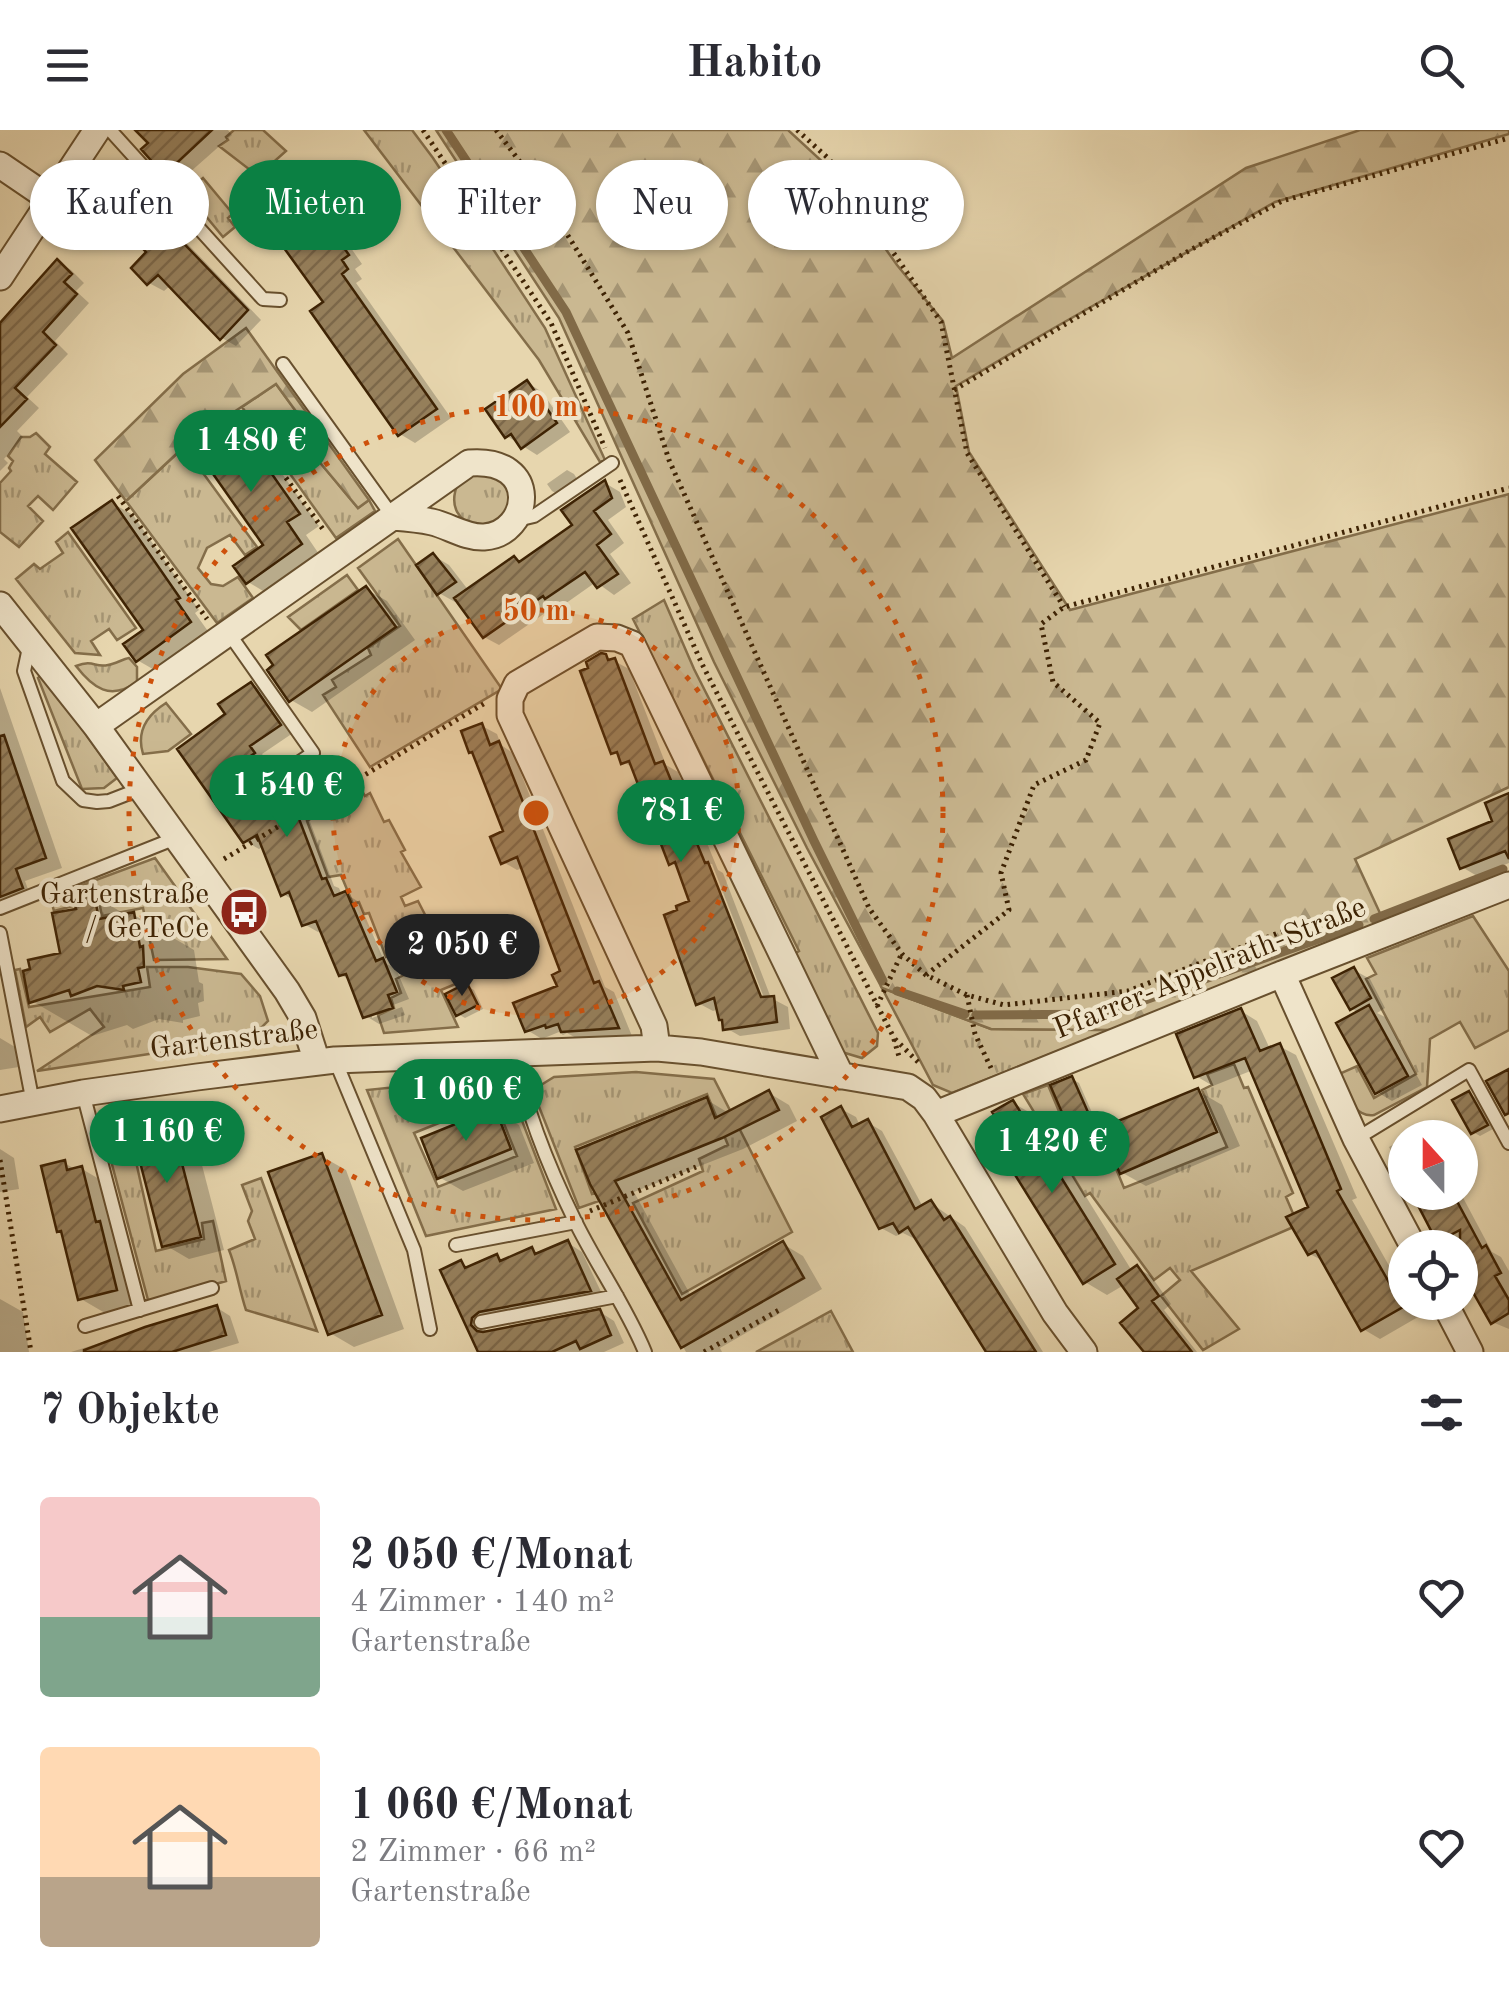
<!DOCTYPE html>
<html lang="de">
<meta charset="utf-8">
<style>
:root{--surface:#fff;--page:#f7f7f7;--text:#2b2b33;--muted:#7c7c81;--accent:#0b8043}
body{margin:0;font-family:"Old Standard TT",serif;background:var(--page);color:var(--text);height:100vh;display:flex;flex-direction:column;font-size:38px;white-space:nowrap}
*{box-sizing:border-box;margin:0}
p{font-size:32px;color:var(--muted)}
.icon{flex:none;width:55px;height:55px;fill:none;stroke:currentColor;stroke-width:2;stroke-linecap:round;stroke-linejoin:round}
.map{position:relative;height:1222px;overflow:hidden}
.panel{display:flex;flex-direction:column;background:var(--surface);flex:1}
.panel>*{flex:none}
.hud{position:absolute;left:30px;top:30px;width:1000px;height:90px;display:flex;gap:20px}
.needle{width:65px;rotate:339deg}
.tools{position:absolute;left:1388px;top:990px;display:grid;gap:20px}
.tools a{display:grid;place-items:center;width:90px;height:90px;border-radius:50%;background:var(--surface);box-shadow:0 2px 8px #0004;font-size:50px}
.price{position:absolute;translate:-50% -85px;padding:0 22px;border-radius:35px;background:var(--accent);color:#fff;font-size:32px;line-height:65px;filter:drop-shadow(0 2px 5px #0008)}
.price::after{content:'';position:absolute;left:50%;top:60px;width:30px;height:22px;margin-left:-15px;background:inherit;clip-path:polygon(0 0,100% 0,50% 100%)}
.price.current{background:#222;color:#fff}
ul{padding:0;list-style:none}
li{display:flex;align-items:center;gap:30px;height:250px;padding:0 40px}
li span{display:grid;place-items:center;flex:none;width:280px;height:200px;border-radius:10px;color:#555}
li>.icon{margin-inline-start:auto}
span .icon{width:120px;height:120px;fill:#fffc;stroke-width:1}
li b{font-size:42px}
h2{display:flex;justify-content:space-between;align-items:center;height:120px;padding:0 40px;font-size:42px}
.pill{padding:0 35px;border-radius:45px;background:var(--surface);box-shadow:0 2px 8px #0004;font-size:35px;line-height:90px}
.pill.current{background:var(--accent);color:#fff}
header{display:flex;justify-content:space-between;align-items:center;height:130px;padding:0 40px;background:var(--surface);font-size:45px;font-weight:600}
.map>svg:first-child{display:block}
.grass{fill:url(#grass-tufts);stroke:#846e4a;stroke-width:2.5}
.forest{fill:url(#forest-firs);stroke:#846e4a;stroke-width:2.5}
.shadow{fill:#0003;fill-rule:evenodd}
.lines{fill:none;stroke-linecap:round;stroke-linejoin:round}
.stream{stroke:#816a47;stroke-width:9}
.building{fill:url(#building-hatch);stroke:#3e2304;stroke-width:2.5}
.lane-casing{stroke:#68502e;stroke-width:16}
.street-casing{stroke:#68502e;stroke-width:29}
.path{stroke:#3e2304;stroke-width:5;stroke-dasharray:2.5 5;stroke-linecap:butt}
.lane{stroke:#efe4ca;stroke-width:12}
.street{stroke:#efe4ca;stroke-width:25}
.ring{fill:none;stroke:#ce510b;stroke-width:5;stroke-dasharray:5 10}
.labels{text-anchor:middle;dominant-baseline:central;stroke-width:8;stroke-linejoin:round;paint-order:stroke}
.poi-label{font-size:30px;fill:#3e2304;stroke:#efe4ca;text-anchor:end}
.street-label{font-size:30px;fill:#3e2304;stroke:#efe4ca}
.centre{fill:#ce510b;stroke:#efe4ca;stroke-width:5}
.ring-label{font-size:30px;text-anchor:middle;font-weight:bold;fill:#ce510b;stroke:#efe4ca;stroke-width:8;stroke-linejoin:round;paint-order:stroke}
</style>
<header><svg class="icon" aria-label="menu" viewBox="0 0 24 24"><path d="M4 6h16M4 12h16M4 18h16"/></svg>Habito<svg class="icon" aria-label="search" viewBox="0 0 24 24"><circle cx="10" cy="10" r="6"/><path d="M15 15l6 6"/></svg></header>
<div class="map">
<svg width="1509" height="1222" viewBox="0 0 1509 1222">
<defs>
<pattern id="grass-tufts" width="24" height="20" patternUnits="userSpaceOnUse" patternTransform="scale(2.5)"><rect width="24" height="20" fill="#cab891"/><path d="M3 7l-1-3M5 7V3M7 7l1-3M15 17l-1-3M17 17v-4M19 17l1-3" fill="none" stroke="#a59574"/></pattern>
<pattern id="forest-firs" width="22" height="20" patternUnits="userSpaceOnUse" patternTransform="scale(2.5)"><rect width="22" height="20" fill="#cab891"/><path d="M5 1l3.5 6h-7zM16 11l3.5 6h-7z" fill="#a59574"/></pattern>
<pattern id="building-hatch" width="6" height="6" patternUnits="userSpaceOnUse" patternTransform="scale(2.5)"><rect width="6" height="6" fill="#96805c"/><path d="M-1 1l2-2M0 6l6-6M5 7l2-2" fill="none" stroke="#7c684a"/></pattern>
</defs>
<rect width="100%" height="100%" fill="#e7d6ae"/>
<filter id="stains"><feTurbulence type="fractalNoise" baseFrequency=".002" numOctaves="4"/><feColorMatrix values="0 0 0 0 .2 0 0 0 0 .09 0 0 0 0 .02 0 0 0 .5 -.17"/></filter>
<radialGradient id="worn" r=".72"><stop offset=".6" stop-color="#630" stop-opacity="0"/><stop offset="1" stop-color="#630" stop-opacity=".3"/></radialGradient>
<path class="grass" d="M234,0H263L286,21L258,46L219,16L228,10L226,7Z
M364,0H412L433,28L545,198L605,330L600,332L539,230Z
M203,48L233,84L228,88L235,97L223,107L186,62Z
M276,254L306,295L317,329L358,378L369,370L375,381L336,408L242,277Z
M36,303L50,317L45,324L77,352L53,380L38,366L28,376L43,391L19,417L0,402V353L11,341L9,338L13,331L8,326L21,307H30Z
M184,317L257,417L245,425L230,405L207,418L198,438L211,454L223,456L238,447L253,468L217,493L126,371Z
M482,341L506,352C507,358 510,363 510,368C511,410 437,403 458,353Z
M68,402L136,498L117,510L109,499L91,511L100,525L75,523L16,449L34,434L40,439L63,423L56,412Z
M398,409L502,559L370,637L323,565L336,557L332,550L371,525L368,518L400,496L358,438Z
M347,445L358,460L301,500L288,487Z
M664,470L694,539L878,903L877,916L862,928L835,920L791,826L799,821L633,489Z
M129,528L137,537V552C110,571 93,558 76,536C94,529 94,538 108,535C115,534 123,529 129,528Z
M43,544L117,648L104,658L82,659L38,548Z
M166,573L191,604L168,621L143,624C136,601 147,585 166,573Z
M361,659L365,666L370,663L384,692L389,690L405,720L401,722L421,757L401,767L405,776L418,771L437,808L413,818L416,822L445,809L462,845L455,849L458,853L441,860L458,897L384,903L378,885L394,878L391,868L401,863L396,849L404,845L395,824L386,827L369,783L364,784L359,772L353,774L341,745L328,747L307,691Z
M155,728L227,829L154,830L143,778L102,786L97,762L71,766L73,776L54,781L50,767Z
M1473,786L1509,841V900L1475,918L1460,892L1430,909L1427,957L1374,985C1352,988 1347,960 1339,944L1357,936L1374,968L1416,944L1366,849L1376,844L1367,828Z
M147,837H188L241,844L260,866L268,891L246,913L182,919L37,941L104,897L90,879L50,902L40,887L26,897L15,840L20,839L29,877L150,857Z
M882,858L991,899L1111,900L952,963L933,955Z
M1234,934L1244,958L1248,957L1293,1063L1286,1067L1298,1095L1191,1141L1239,1199L1203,1220L1161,1166L1180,1150L1170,1138L1154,1150L1090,1063L1085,1066L1023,964L1048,955L1071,1010L1100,1000L1124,1058L1227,1017L1202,960L1212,955L1207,944Z
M636,942L714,949L792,1102L682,1164L633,1073L703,1041L699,1029L728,1015L707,964L575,1017L592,1064L596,1063L599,1071L579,1078L536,969L541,955L554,947Z
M495,951L511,962L556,1079L426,1106L367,960L435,953L449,989L414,1003L438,1057L517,1026L496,974L463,987L447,952Z
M155,983L158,997L130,1005L156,1121L204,1109L202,1093L213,1091L226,1151L160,1170H148L101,993Z
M261,1048L317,1201L246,1180C239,1159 237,1140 229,1120L255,1109L248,1091L252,1081L242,1055Z
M831,1181L853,1222H756Z"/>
<path class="forest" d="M436,0H788L826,35L897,135L943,191L952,228L1246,38L1360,0H1509V4L1275,72L1047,202L956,256L969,322L1070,480L1509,364V657L1355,729L1385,794L1111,900L991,899L882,858L807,718L714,532L559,188Z
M246,198L369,370L358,378L317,329L306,295L276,254L189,312L126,371L95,330L183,244Z"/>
<path class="shadow" d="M139,0H228L232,5L180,51L166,43L151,14Z
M127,36L142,45L163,68L158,74L185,101L180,106L261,190L236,216L222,208L171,155L164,161L149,153V123L119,91L108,102L93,93Z
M286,59L301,68L309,79L326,68L341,77L357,99L344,108L362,134L355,139L362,149L356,153L451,288L415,313L400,304L327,172Z
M58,132L71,140L84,153L76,161L89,173L55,211L68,224L27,267L39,278L17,301L23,307L4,329L8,333L0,341V210Z
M528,253L542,262L570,302L537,325L507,306Z
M231,289L252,301L319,396L306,405L321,427L268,464L248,452L266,416Z
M567,340L574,344L579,352L559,365L552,361L547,354Z
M605,353L620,362L626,377L608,390L624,413L610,424L631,453L614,465L596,452L562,476L558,474L499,515L484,507L458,470L455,472L439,463L434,426L449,435L469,461L514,429L522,433L575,396Z
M112,373L133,385L199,480L195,483L210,504L158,542L137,530L146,501Z
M366,459L387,471L415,510L312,582L291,570Z
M605,526L629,539L666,635L678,642L718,740L723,743L771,868L788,877L790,899L740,906L726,898L719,879L713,881L698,873L692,772L680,738L671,733L634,638L623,632L621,627L613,622ZM706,734H712L768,878L763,880Z
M251,554L264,562L293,603L262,624L267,631L238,652L257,679L328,637L342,644L354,662L309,689L334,756L339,758L342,765L346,764L359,772L385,833L396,839L409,869L372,883V888L402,877L405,885L379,894L366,886L352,851L341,845L322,800L318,802L304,794L295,771L283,764L264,716L259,719L245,711L180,619L229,585Z
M0,558L62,738L25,751L29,762L0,774Z
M482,596L497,604L501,615L513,623L605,857L614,862L632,906L578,909L567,903L563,905L559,902L542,909L527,900L560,857L563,842L523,738L517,740L503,732L506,703Z
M1509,666V733L1477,746L1462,737Z
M94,766L128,786L134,785L194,820L199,852L203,854L204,871L198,873L200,886L183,890V893L159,889L133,899L127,895L92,906L32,871L63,825L79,780Z
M1354,840L1370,849L1385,878L1377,883L1385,887L1422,955L1392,971L1377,962L1360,883L1352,879Z
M467,856L474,860L483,879L465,888L458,884Z
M1241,881L1257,891L1270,919L1279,916L1296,925L1357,1068L1352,1070L1405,1164V1172H1410L1418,1187L1380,1209L1363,1199L1325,1132L1310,1124L1311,1078L1253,940L1213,956L1196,946Z
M0,908L15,917L19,937L0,940Z
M1072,949L1079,953L1100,1001L1198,961L1222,975L1240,1016L1146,1056L1121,1042L1104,1000L1082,1010L1075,1006Z
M769,963L789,975L797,991L743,1019L634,1062L691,1166L783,1114L803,1126L822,1159L720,1218L722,1222H686L592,1053L707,970L727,982Z
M1469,964L1476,968L1493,999L1480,1006L1473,1002Z
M1013,973L1036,986L1132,1141L1137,1138L1151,1146L1171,1174L1164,1180L1197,1222H1147L1141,1179L1124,1155L1107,1165L1085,1152L1014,1013Z
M841,979L856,987L860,996L867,992L882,1001L923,1077L931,1073L965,1097L1043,1222H989L918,1108L915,1109L903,1103L896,1106L881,1098Z
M495,981L519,995L534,1033L463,1061L439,1047Z
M172,998L196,1012L224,1120L189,1129L165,1115Z
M1418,1002L1428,1008H1407Z
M1405,1008V1047L1389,1017Z
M0,1019L14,1028L19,1059L0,1062Z
M321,1026L346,1040L404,1199L354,1217L330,1203Z
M64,1033L77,1040L82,1039L106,1053L140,1173L105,1183L81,1169L64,1103L59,1100Z
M1413,1062H1460L1492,1122L1501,1127L1509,1141V1199L1492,1192L1479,1168L1466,1161L1460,1149V1118H1443Z
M568,1113L582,1122L604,1168L488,1193L484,1204L600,1182L614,1191L624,1213L604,1222H481L444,1141L461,1133L470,1138L497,1127L505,1132L532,1120L541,1125Z
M0,1169L23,1182L29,1222H0Z
M216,1177L230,1186L239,1213L209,1222H71Z"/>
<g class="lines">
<path class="stream" d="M446,0L566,182L814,711L883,851
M1374,789L1503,739
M897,861L965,884
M976,885L1105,884L1359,795"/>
</g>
<path class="building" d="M135,0H212L164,45L141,19L148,13Z
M127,33L150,59L144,64L172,92L167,96L248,180L220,210L158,145L147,155L131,138L146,122L107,81L92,95L77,80Z
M286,56L303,80L326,65L344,90L331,99L349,125L342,130L348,139L342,144L437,279L398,306L310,181L323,172L258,82Z
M57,129L72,144L64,152L77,164L43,202L56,215L15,258L27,269L0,297V193Z
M527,250L557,293L521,319L511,304L505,308L485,279Z
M231,286L300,384L287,392L302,414L246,454L233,436L263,415L192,314Z
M605,350L612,368L594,381L611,404L597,415L618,444L597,458L585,442L545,469L543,466L483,508L454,468L514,426L519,432L572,395L561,380Z
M112,370L180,468L176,470L191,492L136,532L123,514L143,500L71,398Z
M433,423L456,452L437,465L416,435Z
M366,456L396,497L289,572L267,540L273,535L266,525Z
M601,523L606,524L608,530L615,528L655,634L663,631L705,733L708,732L761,867L774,866L777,892L723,900L722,890H719L714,868L696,875L664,785L677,780L676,776L689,771L675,732L669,735L629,631L621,634L617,622L611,624L580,541L588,538L586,532Z
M251,552L281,595L250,616L255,623L226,643L251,680L328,634L342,653L296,681L322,749L326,748L334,766L346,761L376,831L383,828L397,862L388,865L393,878L363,888L346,844L339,846L316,791L302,796L289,762L281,766L257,705L243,713L177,619L225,584L218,574Z
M482,593L490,615L499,611L594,853L599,851L619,898L561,902L558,894L546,898L545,895L525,902L513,873L557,856L552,845L560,841L517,727L501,734L490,707L503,701L472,622L469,623L461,601Z
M4,605L46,728L16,739L23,758L0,767V606Z
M1509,663V729L1505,721L1460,739L1448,709L1492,691L1485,673Z
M94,764L99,789L134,782L140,817L143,816L144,837L138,838L141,852L123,856L124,860L97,856L71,866L69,860L29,873L23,841L30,839L28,830L60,823L52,783L76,779L73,768Z
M1354,837L1371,868L1350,880L1332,848Z
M467,853L478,875L456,886L445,864Z
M1369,875L1408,946L1375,964L1336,893Z
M1241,878L1260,921L1280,913L1341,1059L1337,1061L1403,1177L1361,1201L1316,1121L1308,1125L1286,1087L1308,1077L1245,928L1194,948L1176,904Z
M1509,939V983L1505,985L1486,951Z
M1072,946L1095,998L1073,1008L1050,955Z
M1198,958L1217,1002L1120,1044L1101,998Z
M769,960L779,980L722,1008L615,1051L681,1170L783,1111L804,1148L681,1218L590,1054L576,1020L707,967L715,988Z
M1469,961L1488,995L1471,1004L1452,970Z
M1013,970L1115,1134L1083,1154L999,1019L1011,1012L992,982Z
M841,976L852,997L868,989L915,1079L931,1070L944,1090L950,1086L1036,1222H986L908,1097L899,1103L893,1093L879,1099L821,987Z
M495,978L511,1019L437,1049L421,1008Z
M172,995L201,1107L162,1117L133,1005Z
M322,1023L382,1185L328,1205L268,1042Z
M65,1030L67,1040L82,1036L96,1092L100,1091L117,1160L78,1170L61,1101L57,1102L41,1036Z
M1411,1062H1452L1482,1118L1486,1115L1501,1143L1495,1146L1509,1170V1183L1491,1194L1471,1159L1460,1166V1100L1437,1112Z
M568,1110L591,1161L479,1182L472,1188L471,1195L477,1201L483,1202L600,1179L611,1205L580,1219L576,1211L552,1222H478L440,1140L461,1130L465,1138L497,1124L500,1131L532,1117L535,1124Z
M1137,1135L1159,1166L1152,1171L1192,1222H1144L1120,1193L1138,1178L1117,1149Z
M217,1175L226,1205L172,1222H84V1220L145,1197Z"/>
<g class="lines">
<g class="lane-casing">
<path id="lane" d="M110,0L263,169L280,170
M283,234L393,387
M517,390L534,386L612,333
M228,502L313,623L282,644
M30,513L24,541L63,651L83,670L97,672L109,671L140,659
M0,778L176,708
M0,803L33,973
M514,923C526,981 549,1038 575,1091C597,1136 626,1176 645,1222
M335,930L414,1120L430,1199
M83,963L140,1180
M1356,1009L1469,940L1509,1013
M456,1115L576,1092
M481,1192L617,1166
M85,1196L212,1158"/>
</g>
<g class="street-casing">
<path id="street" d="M0,35L50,69
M0,147L97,0
M0,475L96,596L287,861L303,888L317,932
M96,596L469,333C542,327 531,404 484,407C466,408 449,396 432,392C419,389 406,388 393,387
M1282,844L1356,1009L1414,1118
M657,918L654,896L510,585V569L517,554L597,507L617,508L632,514L841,946
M0,979L83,963L197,947L335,930L657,918L701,922L908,957L924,968L936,984L1055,1183L1084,1222
M936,984L1282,844L1509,755
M1444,1172L1470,1222"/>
</g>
<path class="path" d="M423,0L551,193L605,318
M496,0L533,49L628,203L669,330L869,778L902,824L926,845L967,865L1004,875L1128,861L1330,783L1352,789
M797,0L829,29L941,192L967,323L1064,477
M954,260L1192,119L1282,71L1509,8
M242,287L325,402
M620,350L702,534L893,906L900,930
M118,366L207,489
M224,729L485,573
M926,845L1009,780L1001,743L1034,655L1086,630L1100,593L1053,552L1041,494L1064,477L1509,358
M967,865L975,904L991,938
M877,876L901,825
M895,909L919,933
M0,1030L31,1222
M590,1081L696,1037
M704,1222L781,1179"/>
<use href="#lane" class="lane"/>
<use href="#street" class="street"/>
</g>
<circle cx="536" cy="683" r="203" fill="#ce510b" fill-opacity=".12"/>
<g class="ring">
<circle cx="536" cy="683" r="203"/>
<circle cx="536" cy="683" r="407"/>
</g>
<defs>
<g id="bus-disc" transform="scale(2.5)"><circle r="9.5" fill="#8f2418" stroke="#efe4ca"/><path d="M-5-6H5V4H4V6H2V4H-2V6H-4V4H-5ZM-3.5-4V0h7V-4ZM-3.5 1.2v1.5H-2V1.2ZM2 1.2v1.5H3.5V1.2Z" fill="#fff"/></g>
</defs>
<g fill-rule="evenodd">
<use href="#bus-disc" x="244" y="782"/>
</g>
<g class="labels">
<g class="poi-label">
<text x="209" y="765">Gartenstraße<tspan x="209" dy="34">/ GeTeCe</tspan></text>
</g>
<g class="street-label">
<text transform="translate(1210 839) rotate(-22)">Pfarrer-Appelrath-Straße</text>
<text transform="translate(234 910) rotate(-7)">Gartenstraße</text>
</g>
</g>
<circle cx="536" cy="683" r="15" class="centre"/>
<g class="ring-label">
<text x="536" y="286">100 m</text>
<text x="536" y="490">50 m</text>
</g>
<rect width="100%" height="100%" filter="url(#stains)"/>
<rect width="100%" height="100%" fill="url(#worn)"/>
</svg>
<div class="tools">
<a><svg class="needle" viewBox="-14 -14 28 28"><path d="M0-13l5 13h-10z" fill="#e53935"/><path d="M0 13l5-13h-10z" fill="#7c7c81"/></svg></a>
<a><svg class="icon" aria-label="locate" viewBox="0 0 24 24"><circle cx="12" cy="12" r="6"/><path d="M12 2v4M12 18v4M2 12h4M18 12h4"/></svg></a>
</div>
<b class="price" style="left:251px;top:365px">1 480 €</b>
<b class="price" style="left:287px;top:710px">1 540 €</b>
<b class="price" style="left:681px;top:735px">781 €</b>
<b class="price current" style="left:462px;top:869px">2 050 €</b>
<b class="price" style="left:466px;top:1014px">1 060 €</b>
<b class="price" style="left:167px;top:1056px">1 160 €</b>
<b class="price" style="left:1052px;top:1066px">1 420 €</b>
<div class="hud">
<a class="pill">Kaufen</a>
<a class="pill current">Mieten</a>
<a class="pill">Filter</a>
<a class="pill">Neu</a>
<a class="pill">Wohnung</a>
</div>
</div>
<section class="panel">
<h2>7 Objekte<svg class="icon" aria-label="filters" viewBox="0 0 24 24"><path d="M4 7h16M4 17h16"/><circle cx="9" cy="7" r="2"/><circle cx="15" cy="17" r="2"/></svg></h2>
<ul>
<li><span style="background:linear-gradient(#f6c9c9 60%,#7fa58c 0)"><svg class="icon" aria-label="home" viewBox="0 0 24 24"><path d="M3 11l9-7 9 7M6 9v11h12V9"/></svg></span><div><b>2 050 €/Monat</b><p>4 Zimmer · 140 m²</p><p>Gartenstraße</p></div><svg class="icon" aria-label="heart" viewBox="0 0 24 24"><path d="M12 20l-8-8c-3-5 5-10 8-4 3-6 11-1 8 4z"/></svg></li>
<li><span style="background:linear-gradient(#ffd9b3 65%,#b9a48a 0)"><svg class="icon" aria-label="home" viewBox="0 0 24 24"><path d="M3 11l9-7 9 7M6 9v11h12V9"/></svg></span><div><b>1 060 €/Monat</b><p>2 Zimmer · 66 m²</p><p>Gartenstraße</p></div><svg class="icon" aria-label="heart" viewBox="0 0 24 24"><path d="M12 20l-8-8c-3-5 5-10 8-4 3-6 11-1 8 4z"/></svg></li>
</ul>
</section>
